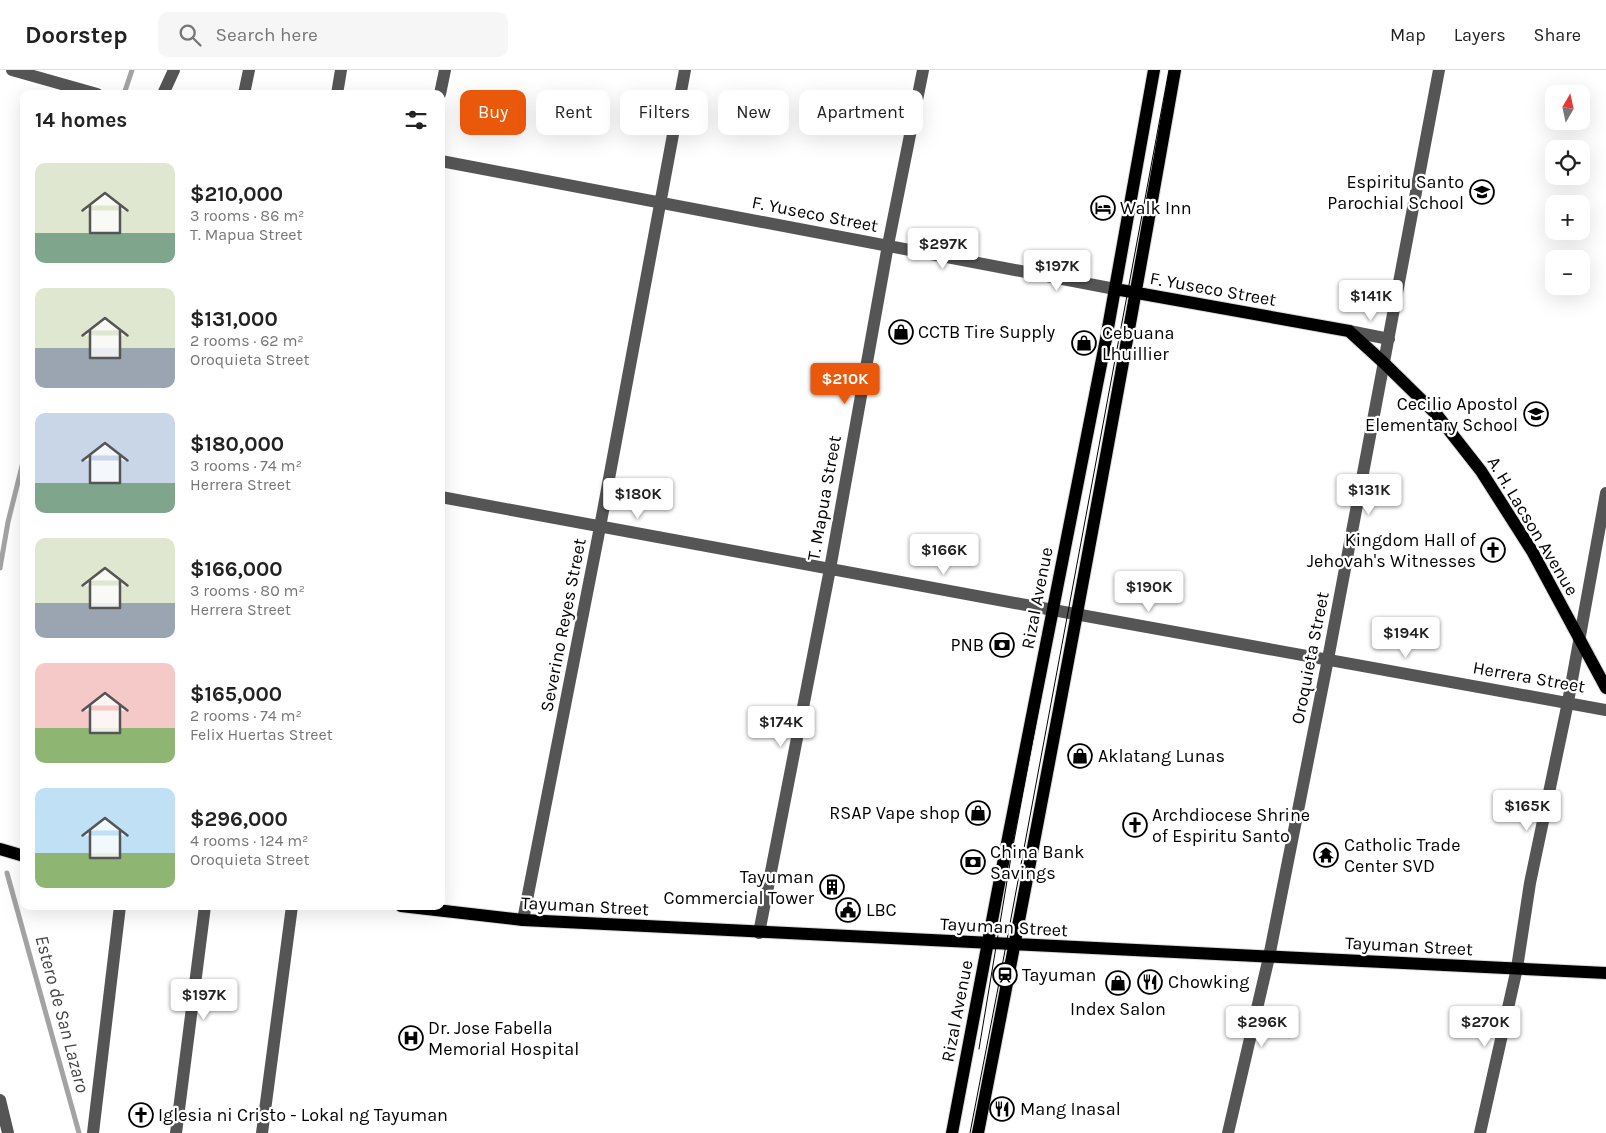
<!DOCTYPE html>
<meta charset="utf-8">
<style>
:root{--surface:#fff;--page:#f6f6f6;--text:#222;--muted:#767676;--line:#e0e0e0;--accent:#ea580c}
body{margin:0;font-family:Karla,sans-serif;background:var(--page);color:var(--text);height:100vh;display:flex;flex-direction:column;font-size:19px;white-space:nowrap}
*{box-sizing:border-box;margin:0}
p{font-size:16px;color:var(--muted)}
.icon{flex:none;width:28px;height:28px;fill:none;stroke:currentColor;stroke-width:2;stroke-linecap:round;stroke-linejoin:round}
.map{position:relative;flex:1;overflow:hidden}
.drawer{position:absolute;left:20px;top:20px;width:425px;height:820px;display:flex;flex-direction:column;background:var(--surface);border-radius:10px;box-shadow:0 5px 20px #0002}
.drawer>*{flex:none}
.guide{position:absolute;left:460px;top:20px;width:475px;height:45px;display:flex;gap:10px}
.needle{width:32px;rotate:9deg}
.buttons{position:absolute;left:1545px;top:15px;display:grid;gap:10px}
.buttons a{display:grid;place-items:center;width:45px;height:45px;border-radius:10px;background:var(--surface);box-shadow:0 5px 20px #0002;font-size:25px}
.price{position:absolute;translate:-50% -42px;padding:0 11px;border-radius:5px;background:#fff;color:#222;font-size:16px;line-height:32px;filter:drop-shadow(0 1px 2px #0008)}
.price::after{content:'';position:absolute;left:50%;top:30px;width:15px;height:11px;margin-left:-8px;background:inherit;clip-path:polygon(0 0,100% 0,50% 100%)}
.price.active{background:var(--accent);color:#fff}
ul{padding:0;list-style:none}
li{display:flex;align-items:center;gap:15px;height:125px;padding:0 15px}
li span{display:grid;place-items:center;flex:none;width:140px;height:100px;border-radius:10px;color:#555}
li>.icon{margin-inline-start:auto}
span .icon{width:60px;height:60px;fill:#fffc;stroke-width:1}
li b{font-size:21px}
h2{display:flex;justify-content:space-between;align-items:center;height:60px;padding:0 15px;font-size:21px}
.tag{padding:0 18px;border-radius:10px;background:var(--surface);box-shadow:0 5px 20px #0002;font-size:18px;line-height:45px}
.tag.active{background:var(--accent);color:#fff}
header{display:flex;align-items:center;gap:30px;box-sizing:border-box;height:70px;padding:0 25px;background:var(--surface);border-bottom:1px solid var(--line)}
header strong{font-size:24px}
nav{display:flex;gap:28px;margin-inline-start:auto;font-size:18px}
.search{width:350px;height:45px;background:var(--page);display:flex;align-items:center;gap:12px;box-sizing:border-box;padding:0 18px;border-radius:10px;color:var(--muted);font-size:19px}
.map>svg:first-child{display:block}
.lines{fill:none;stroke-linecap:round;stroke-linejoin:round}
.stream{stroke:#a3a3a3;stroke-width:5}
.major-casing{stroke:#dbdbdb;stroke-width:14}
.minor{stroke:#555;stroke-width:12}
.major{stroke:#000;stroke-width:12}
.tram{stroke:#000;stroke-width:1}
.labels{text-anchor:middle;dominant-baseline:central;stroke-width:4.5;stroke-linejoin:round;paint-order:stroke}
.poi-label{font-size:18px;fill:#000;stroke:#fff;text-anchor:start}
.street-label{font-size:18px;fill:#000;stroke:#fff}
.water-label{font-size:19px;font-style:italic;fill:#444;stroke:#fff}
</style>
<header>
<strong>Doorstep</strong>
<div class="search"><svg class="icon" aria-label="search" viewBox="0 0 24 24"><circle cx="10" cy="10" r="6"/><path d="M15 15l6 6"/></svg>Search here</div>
<nav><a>Map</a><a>Layers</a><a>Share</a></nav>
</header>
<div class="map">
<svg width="1606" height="1063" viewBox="0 0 1606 1063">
<rect width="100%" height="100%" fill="#fff"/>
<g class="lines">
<path class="stream" d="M124,24L132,0
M0,498L8,452L24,388
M7,803L79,1063"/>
<g class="major-casing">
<path id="major" d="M1115,219L1349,261L1384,293L1437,345L1481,401L1532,481L1606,618
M0,779L24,786
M401,836L523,850L1606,903
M952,1063L998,819L1106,269L1154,0
M978,1063C1047,709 1113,355 1175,0"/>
</g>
<path class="minor" d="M12,0L97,24
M163,24L174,0
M244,24L249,0
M337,24L341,0
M440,24L445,0
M441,91L1115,219
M1349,261L1389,269
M441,427L1053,540L1606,640
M523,850L600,457L685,0
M759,863L830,499L888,175L923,0
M0,1030L8,1063
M93,1063L120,836
M176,1063L205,836
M262,1063L292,836
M1228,1063L1269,887L1328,589L1439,0
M1480,1063L1517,898L1530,813L1568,632L1606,423"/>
<use href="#major" class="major"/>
<path class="tram" d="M979,979L1012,781L1158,0
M970,1063L998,918L1169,0"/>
</g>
<defs>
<g id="school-ring" transform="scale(1.25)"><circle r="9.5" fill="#fff" stroke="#000" stroke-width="1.5"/><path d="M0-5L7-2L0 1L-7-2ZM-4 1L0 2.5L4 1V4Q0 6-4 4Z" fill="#000"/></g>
<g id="hotel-ring" transform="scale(1.25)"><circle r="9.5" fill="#fff" stroke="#000" stroke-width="1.5"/><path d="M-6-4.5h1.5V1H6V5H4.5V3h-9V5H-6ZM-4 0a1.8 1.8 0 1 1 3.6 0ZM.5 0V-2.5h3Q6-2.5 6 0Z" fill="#000"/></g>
<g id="shop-ring" transform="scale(1.25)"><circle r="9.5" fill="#fff" stroke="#000" stroke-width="1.5"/><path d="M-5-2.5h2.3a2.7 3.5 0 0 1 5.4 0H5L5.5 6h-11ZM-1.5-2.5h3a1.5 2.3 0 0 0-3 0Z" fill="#000"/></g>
<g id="church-ring" transform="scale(1.25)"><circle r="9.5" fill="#fff" stroke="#000" stroke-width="1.5"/><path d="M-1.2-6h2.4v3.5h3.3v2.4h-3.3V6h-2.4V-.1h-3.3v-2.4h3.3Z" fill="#000"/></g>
<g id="bank-ring" transform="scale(1.25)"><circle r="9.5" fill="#fff" stroke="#000" stroke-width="1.5"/><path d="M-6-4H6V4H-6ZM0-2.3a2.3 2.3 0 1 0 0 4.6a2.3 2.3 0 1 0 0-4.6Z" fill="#000"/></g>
<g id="temple-ring" transform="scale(1.25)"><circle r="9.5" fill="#fff" stroke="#000" stroke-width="1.5"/><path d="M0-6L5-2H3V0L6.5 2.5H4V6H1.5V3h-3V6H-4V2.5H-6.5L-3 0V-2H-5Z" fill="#000"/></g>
<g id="building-ring" transform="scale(1.25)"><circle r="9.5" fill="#fff" stroke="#000" stroke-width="1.5"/><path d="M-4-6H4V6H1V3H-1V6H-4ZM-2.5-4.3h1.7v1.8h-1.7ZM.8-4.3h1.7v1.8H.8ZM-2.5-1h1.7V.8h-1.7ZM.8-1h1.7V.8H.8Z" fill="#000"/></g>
<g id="civic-ring" transform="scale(1.25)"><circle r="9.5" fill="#fff" stroke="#000" stroke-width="1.5"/><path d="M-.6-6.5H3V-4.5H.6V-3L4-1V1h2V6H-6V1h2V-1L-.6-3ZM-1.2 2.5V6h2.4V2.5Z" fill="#000"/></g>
<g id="station-ring" transform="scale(1.25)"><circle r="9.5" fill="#fff" stroke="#000" stroke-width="1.5"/><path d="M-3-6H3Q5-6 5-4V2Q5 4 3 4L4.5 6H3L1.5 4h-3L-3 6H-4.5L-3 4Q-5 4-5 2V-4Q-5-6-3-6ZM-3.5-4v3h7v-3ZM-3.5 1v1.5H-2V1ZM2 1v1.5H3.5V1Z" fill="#000"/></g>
<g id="restaurant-ring" transform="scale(1.25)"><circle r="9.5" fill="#fff" stroke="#000" stroke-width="1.5"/><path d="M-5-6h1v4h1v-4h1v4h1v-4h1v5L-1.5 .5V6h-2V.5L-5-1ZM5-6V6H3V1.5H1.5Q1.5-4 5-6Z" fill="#000"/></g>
<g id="hospital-ring" transform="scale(1.25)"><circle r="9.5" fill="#fff" stroke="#000" stroke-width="1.5"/><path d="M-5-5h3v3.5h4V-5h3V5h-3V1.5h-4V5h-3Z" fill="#000"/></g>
</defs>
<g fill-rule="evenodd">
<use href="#school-ring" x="1482" y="122"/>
<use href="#hotel-ring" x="1103" y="138"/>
<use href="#shop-ring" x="901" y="262"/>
<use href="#shop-ring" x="1084" y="273"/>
<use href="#school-ring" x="1536" y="344"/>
<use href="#church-ring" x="1493" y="480"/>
<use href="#bank-ring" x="1002" y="575"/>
<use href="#shop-ring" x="1080" y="686"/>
<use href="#shop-ring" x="978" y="743"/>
<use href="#church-ring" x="1135" y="755"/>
<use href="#temple-ring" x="1326" y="785"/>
<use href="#bank-ring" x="973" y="792"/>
<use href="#building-ring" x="832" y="817"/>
<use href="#civic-ring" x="848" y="840"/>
<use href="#station-ring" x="1005" y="905"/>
<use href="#restaurant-ring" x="1150" y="912"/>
<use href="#shop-ring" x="1118" y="913"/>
<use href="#hospital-ring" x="411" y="968"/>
<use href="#restaurant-ring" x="1002" y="1039"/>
<use href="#church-ring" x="141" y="1045"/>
</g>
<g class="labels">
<g class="poi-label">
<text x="1464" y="112" text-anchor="end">Espiritu Santo<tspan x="1464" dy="21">Parochial School</tspan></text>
<text x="1120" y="138">Walk Inn</text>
<text x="918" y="262">CCTB Tire Supply</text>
<text x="1102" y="263">Cebuana<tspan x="1102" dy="21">Lhuillier</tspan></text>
<text x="1518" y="334" text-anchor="end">Cecilio Apostol<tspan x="1518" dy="21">Elementary School</tspan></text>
<text x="1476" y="470" text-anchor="end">Kingdom Hall of<tspan x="1476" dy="21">Jehovah's Witnesses</tspan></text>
<text x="984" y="575" text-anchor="end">PNB</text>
<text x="1098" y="686">Aklatang Lunas</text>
<text x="960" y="743" text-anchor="end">RSAP Vape shop</text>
<text x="1152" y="745">Archdiocese Shrine<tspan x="1152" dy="21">of Espiritu Santo</tspan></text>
<text x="1344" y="775">Catholic Trade<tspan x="1344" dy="21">Center SVD</tspan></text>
<text x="990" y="782">China Bank<tspan x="990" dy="21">Savings</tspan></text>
<text x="814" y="807" text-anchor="end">Tayuman<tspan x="814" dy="21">Commercial Tower</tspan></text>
<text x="866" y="840">LBC</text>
<text x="1022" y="905">Tayuman</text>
<text x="1168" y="912">Chowking</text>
<text x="1118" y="939" text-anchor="middle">Index Salon</text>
<text x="428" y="958">Dr. Jose Fabella<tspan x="428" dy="21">Memorial Hospital</tspan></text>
<text x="1020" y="1039">Mang Inasal</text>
<text x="158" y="1045">Iglesia ni Cristo - Lokal ng Tayuman</text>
</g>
<g class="street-label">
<text transform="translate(815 144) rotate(11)">F. Yuseco Street</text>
<text transform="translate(1213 219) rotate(10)">F. Yuseco Street</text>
<text transform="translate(824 428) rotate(-80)">T. Mapua Street</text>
<text transform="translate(1533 456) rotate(59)">A. H. Lacson Avenue</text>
<text transform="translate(1037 528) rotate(-79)">Rizal Avenue</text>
<text transform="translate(563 555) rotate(-79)">Severino Reyes Street</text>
<text transform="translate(1310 588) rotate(-79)">Oroquieta Street</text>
<text transform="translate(1529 607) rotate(10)">Herrera Street</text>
<text transform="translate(585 836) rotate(3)">Tayuman Street</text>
<text transform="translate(1004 857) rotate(3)">Tayuman Street</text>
<text transform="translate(1409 876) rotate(3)">Tayuman Street</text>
<text transform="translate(957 941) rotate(-79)">Rizal Avenue</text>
</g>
<g class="water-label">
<text transform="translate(62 944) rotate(75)">Estero de San Lazaro</text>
</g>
</g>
</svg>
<div class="buttons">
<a><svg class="needle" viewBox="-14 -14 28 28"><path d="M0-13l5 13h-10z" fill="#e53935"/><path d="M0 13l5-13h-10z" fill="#767676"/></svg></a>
<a><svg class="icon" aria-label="locate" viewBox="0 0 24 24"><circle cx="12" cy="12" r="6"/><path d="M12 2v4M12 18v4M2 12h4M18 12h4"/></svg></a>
<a>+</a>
<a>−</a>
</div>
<b class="price" style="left:943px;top:200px">$297K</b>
<b class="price" style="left:1057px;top:222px">$197K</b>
<b class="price" style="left:1371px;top:252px">$141K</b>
<b class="price active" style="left:845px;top:335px">$210K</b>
<b class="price" style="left:1369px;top:446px">$131K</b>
<b class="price" style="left:638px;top:450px">$180K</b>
<b class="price" style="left:944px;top:506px">$166K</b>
<b class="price" style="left:1149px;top:543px">$190K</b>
<b class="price" style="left:1406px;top:589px">$194K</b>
<b class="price" style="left:781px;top:678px">$174K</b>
<b class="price" style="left:1527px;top:762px">$165K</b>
<b class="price" style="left:204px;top:951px">$197K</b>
<b class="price" style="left:1262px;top:978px">$296K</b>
<b class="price" style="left:1485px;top:978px">$270K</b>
<div class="guide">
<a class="tag active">Buy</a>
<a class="tag">Rent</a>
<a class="tag">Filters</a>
<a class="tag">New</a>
<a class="tag">Apartment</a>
</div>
<section class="drawer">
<h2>14 homes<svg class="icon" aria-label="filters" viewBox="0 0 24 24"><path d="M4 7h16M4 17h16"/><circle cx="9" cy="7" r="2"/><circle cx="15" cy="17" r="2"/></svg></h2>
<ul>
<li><span style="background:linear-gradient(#dfe7d0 70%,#7fa58c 0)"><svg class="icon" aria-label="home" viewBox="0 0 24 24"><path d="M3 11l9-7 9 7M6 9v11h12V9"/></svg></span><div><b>$210,000</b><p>3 rooms · 86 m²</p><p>T. Mapua Street</p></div></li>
<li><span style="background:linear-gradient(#dfe7d0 60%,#9aa5b1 0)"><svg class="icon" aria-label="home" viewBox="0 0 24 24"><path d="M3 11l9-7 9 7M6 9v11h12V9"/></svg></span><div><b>$131,000</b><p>2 rooms · 62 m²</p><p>Oroquieta Street</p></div></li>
<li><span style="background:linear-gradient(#c9d6e8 70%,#7fa58c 0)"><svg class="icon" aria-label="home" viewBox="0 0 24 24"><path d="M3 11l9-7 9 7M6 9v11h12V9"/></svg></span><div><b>$180,000</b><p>3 rooms · 74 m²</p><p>Herrera Street</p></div></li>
<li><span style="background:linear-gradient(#dfe7d0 65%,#9aa5b1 0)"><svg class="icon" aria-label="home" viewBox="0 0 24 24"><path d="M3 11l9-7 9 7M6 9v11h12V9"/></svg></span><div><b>$166,000</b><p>3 rooms · 80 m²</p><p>Herrera Street</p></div></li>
<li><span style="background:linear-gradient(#f6c9c9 65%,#8fb573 0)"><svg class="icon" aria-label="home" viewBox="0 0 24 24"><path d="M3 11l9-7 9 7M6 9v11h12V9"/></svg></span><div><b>$165,000</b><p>2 rooms · 74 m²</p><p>Felix Huertas Street</p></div></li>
<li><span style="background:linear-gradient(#bfe0f5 65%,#8fb573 0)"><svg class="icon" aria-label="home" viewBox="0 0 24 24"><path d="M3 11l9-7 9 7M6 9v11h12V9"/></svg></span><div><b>$296,000</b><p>4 rooms · 124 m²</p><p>Oroquieta Street</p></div></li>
</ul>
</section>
</div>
